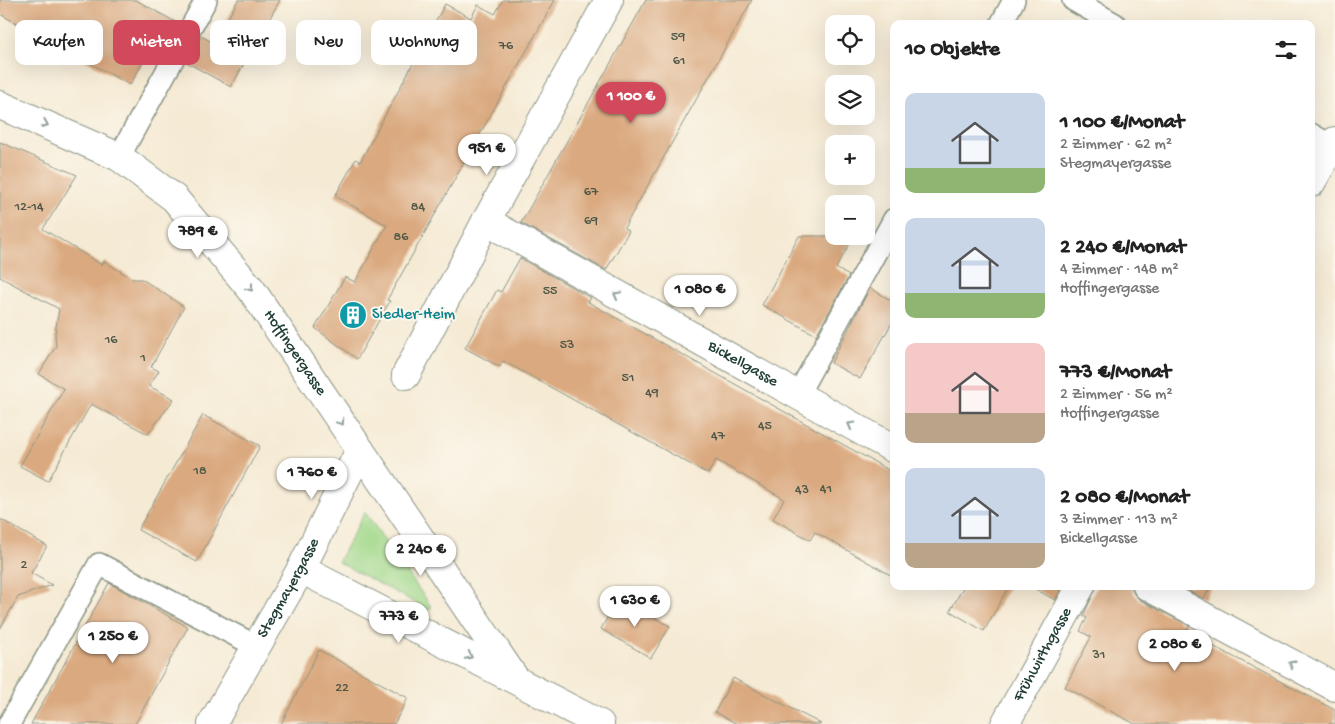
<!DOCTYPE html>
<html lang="de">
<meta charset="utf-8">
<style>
:root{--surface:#fff;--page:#f2f2f2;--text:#222;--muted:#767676;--accent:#d1495b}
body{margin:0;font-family:"Gochi Hand",sans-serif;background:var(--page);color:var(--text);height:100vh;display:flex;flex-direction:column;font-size:19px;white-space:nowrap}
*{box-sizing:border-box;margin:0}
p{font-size:16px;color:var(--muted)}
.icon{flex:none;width:28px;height:28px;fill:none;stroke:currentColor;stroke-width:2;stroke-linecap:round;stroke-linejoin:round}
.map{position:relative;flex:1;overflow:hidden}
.drawer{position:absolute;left:890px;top:20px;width:425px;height:570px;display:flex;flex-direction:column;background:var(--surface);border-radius:10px;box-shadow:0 5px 20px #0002}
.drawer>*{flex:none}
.guide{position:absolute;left:15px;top:20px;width:475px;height:45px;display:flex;gap:10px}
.buttons{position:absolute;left:825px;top:15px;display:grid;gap:10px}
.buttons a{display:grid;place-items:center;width:50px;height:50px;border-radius:10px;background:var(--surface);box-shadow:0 5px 20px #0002;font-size:25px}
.price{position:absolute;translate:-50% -42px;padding:0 11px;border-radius:18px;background:#fff;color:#222;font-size:16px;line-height:32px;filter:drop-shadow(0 1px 2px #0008)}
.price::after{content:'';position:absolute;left:50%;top:30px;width:15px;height:11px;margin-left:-8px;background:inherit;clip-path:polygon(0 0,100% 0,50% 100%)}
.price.current{background:var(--accent);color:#fff}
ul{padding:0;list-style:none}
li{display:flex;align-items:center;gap:15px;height:125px;padding:0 15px}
li span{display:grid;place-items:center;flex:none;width:140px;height:100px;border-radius:10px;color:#555}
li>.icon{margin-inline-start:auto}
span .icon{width:60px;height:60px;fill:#fffc;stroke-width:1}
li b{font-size:21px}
h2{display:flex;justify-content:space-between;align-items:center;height:60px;padding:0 15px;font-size:21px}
.chip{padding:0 18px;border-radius:10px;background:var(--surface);box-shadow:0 5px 20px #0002;font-size:18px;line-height:45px}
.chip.current{background:var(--accent);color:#fff}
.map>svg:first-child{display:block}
.green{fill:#a0d88a;stroke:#608a5f}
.building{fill:#daa97f}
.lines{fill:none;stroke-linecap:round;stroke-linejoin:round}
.lane-casing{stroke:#8a9484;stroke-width:24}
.street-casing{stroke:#8a9484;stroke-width:30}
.lane{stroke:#fff;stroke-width:21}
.street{stroke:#fff;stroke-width:28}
.oneway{stroke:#8f9e9a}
.labels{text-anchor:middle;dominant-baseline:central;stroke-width:4;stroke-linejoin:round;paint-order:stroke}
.number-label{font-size:14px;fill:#4e5847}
.culture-label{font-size:16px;fill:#0d838f;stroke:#fbf7ec;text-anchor:start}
.street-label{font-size:16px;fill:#1f3d34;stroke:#fbf7ec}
</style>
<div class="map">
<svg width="1335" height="724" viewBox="0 0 1335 724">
<rect width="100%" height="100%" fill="#fbf7ec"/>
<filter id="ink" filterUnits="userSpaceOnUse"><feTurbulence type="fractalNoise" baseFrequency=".02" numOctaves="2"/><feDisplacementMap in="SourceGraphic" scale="10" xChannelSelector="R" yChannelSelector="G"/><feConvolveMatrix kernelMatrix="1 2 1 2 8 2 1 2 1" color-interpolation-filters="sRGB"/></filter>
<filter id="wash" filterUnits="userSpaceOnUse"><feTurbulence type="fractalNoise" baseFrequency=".0096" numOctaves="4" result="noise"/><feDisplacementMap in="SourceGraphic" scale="20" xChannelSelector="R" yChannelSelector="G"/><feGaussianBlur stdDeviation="1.12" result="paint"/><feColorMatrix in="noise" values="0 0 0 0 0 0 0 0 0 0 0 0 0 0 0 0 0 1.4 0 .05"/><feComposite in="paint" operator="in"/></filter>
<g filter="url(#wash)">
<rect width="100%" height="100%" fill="#f5ead4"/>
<path class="green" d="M365,512L430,605L431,609H427L338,562Z"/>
<g id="blocks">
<path class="building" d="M0,0H136L179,24L164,49L154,43L130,85L0,14Z
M238,0H280L231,87L186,62L201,36L214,43Z
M503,0H555L387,300L390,301L357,359L315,328L345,277L355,282L387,225L335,196L356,159L360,162L445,4L471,18L478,5L495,14Z
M646,0H752L624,228L629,231L606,270L521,223Z
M0,142L77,175L43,229L102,265L104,261L133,279H142L184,307L151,367L159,371L149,386L174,399L148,434L91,404L48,481L20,466L64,389L39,374L56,346L55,333L59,309L0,277Z
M799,236H854L836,268L849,276L816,335L762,305Z
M520,258L591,298L588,302L894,473V577L815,532L810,540L773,519L784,499L716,460L708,474L503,361L500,367L465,348L497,290L501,292Z
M870,288L894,302V319L860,379L831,363Z
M203,415L260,446L197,562L138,530Z
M0,519L47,546L31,573L52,585L18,597L0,629Z
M109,583L188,627L135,724H31Z
M964,586H1009L984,631L950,611Z
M1030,586H1063L1055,600Z
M1097,586H1131L1134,594L1140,600L1189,626L1186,632L1335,710V724H1135L1065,687L1091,637L1080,631L1087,618L1083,616Z
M1180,586H1211L1204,599Z
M618,598L670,626L651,658L601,629Z
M319,650L408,698L394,724H281Z
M733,678L821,724H737L715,712Z"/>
</g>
</g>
<g filter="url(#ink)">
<use href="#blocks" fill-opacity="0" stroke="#8a9484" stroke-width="1"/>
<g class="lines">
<g class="lane-casing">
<path id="lane" d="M1073,0L1115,24
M1001,24L1014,0
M1311,134L1335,148
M119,157L206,0
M797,396L894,219
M9,724L99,564L256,646"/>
</g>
<g class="street-casing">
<g id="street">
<path id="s1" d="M0,105L119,157L174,198L251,289L516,680"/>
<path d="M1311,183L1335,141"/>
<path id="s2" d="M486,221L894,449"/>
<path d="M406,375L486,221L609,0"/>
<path d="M301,569L600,724"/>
<path d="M1147,586L1335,687"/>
<path id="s3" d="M212,724L301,569L360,450"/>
<path id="s4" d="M1005,724L1081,586"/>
</g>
</g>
<use href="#lane" class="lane"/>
<use href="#street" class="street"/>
</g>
<defs><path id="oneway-chevron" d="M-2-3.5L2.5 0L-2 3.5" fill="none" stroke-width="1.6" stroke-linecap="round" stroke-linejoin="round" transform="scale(1.25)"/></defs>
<g class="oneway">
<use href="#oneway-chevron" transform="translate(45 124) rotate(23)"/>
<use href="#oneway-chevron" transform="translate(250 288) rotate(53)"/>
<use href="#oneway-chevron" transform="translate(617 295) rotate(-151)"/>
<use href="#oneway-chevron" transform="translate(341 422) rotate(56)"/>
<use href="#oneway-chevron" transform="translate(851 425) rotate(-151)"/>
<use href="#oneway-chevron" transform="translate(469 656) rotate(27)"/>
<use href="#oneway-chevron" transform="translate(1292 664) rotate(-152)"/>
</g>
</g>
<defs>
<g id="building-disc" transform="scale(1.4375)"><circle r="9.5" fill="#0f9aa8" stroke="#fbf7ec"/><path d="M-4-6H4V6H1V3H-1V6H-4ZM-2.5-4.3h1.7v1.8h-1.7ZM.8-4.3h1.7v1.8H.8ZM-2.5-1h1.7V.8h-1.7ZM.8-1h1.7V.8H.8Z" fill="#fff"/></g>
</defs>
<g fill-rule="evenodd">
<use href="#building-disc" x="353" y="315"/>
</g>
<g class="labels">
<g class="number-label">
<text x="678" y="37">59</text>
<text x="506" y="46">76</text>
<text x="679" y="61">61</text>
<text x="591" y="192">67</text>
<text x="29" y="207">12-14</text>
<text x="418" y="207">84</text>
<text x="591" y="221">69</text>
<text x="401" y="237">86</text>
<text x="550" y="291">55</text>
<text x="111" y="340">16</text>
<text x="567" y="345">53</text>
<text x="143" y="358">1</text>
<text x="628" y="378">51</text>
<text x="652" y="393">49</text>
<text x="765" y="426">45</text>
<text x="718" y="436">47</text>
<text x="200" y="471">18</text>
<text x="826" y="489">41</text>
<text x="802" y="490">43</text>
<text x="24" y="565">2</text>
<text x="1099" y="655">31</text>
<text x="342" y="688">22</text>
</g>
<g class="culture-label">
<text x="372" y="315">Siedler-Heim</text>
</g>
<g class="street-label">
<text stroke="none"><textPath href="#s1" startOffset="395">Hoffingergasse</textPath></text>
<text stroke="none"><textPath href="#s2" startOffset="294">Bickellgasse</textPath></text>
<text stroke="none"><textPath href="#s3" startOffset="156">Stegmayergasse</textPath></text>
<text stroke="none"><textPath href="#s4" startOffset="79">Frühwirthgasse</textPath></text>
</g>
</g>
</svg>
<div class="buttons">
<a><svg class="icon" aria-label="locate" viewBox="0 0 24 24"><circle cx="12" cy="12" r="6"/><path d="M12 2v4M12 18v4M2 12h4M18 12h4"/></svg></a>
<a><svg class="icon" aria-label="layers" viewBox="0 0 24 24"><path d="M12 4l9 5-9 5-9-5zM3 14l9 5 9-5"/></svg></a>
<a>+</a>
<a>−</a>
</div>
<b class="price current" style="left:631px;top:124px">1 100 €</b>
<b class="price" style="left:487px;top:176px">951 €</b>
<b class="price" style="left:198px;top:259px">789 €</b>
<b class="price" style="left:700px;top:317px">1 080 €</b>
<b class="price" style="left:312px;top:500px">1 760 €</b>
<b class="price" style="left:421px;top:577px">2 240 €</b>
<b class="price" style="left:635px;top:628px">1 630 €</b>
<b class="price" style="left:399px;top:644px">773 €</b>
<b class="price" style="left:113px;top:664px">1 250 €</b>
<b class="price" style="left:1175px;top:672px">2 080 €</b>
<div class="guide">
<a class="chip">Kaufen</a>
<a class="chip current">Mieten</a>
<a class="chip">Filter</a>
<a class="chip">Neu</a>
<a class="chip">Wohnung</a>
</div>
<section class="drawer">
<h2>10 Objekte<svg class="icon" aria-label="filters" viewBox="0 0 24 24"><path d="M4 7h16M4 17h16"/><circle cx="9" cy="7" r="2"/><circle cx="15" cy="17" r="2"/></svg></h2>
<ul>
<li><span style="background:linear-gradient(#c9d6e8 75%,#8fb573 0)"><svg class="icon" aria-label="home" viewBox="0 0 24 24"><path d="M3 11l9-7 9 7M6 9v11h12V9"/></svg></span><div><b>1 100 €/Monat</b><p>2 Zimmer · 62 m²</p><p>Stegmayergasse</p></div></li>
<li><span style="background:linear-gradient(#c9d6e8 75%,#8fb573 0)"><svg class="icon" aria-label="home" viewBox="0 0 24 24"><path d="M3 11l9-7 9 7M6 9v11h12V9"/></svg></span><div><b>2 240 €/Monat</b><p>4 Zimmer · 148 m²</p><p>Hoffingergasse</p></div></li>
<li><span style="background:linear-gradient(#f6c9c9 70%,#b9a48a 0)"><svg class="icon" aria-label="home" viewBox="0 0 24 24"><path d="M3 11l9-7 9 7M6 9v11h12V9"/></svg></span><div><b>773 €/Monat</b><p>2 Zimmer · 56 m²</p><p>Hoffingergasse</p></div></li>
<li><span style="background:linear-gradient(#c9d6e8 75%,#b9a48a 0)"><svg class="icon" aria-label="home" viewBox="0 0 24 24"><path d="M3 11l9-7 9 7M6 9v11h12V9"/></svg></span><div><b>2 080 €/Monat</b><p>3 Zimmer · 113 m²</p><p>Bickellgasse</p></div></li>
</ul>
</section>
</div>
